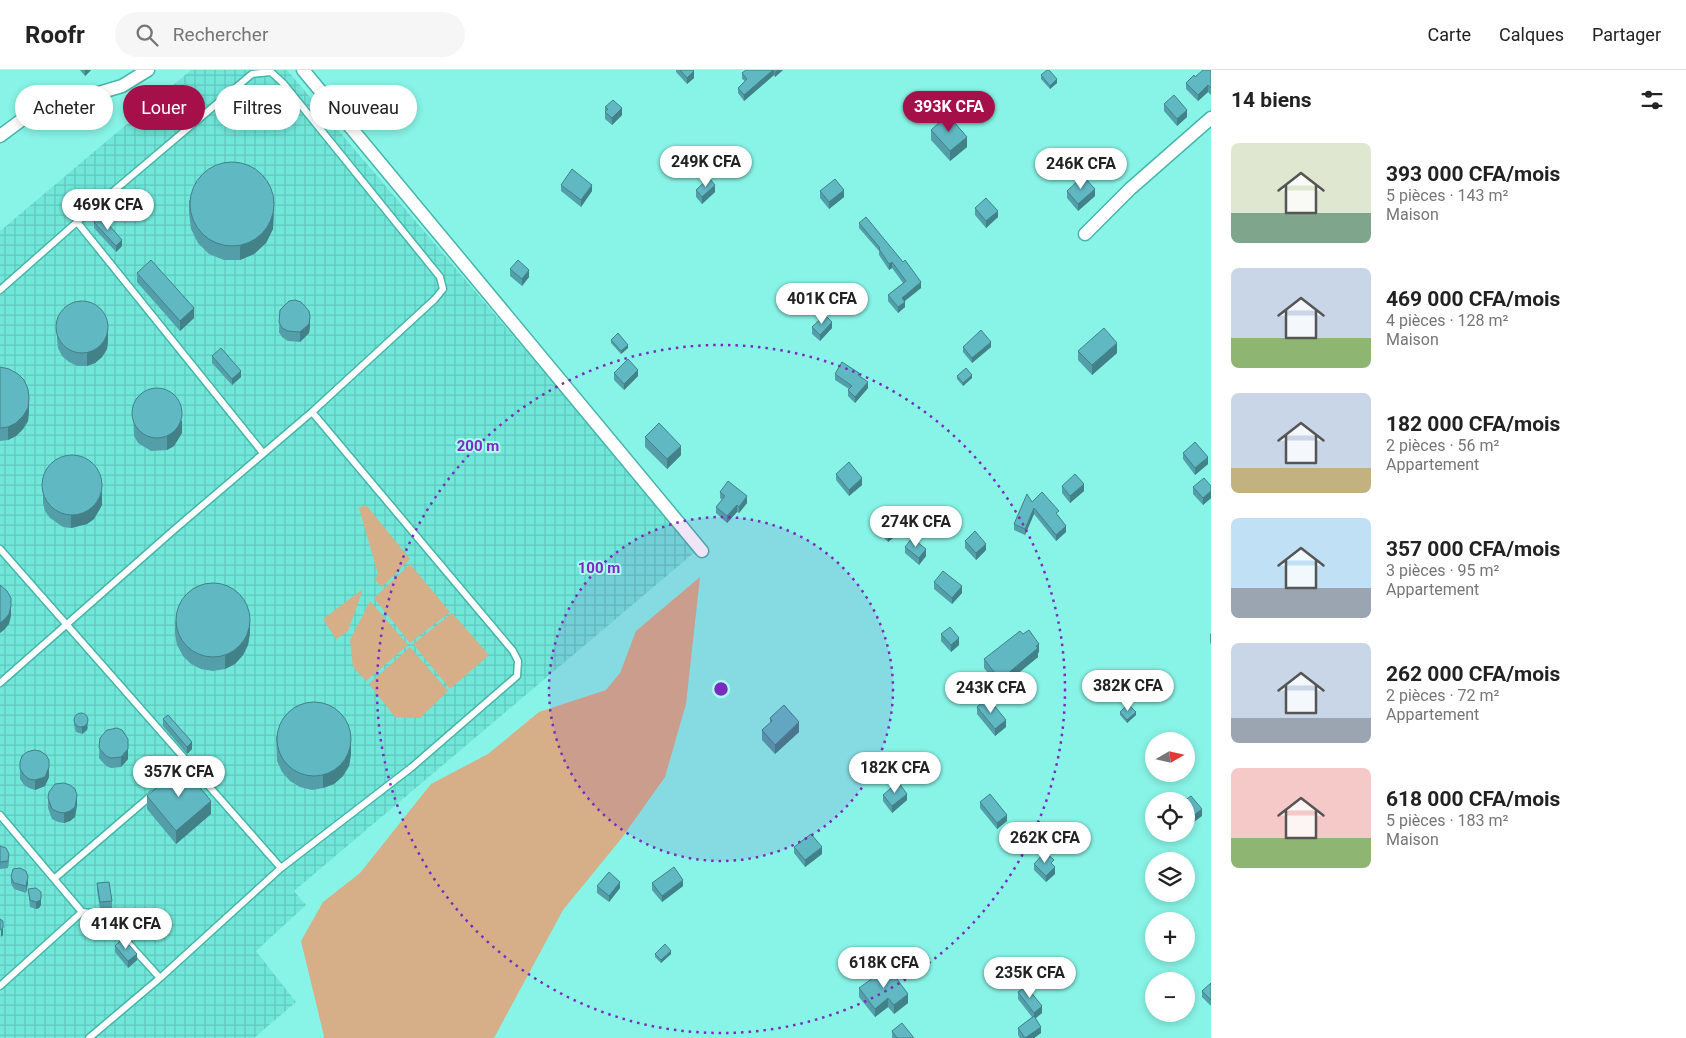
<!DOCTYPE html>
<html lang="fr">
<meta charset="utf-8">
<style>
:root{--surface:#fff;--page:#f6f6f6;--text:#222;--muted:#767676;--line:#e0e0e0;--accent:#a5104b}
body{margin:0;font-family:Roboto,sans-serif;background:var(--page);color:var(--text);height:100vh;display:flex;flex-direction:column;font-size:19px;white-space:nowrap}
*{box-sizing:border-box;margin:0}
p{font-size:16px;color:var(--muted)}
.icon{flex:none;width:28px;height:28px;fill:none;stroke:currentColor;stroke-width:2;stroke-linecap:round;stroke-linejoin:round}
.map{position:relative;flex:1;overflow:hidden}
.details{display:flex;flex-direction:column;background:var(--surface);width:475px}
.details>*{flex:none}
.banner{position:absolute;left:15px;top:15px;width:475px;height:45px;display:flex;gap:10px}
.needle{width:32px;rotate:81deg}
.controls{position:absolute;left:1145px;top:662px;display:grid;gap:10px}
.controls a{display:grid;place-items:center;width:50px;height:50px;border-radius:50%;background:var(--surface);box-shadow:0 2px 8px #0003;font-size:25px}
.price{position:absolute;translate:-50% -42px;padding:0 11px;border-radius:18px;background:#fff;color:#222;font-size:16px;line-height:32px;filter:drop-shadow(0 1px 2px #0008)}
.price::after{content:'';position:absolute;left:50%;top:30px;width:15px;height:11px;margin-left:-8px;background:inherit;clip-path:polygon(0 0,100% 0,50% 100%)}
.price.selected{background:var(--accent);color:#fff}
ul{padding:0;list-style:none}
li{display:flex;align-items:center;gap:15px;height:125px;padding:0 20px}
li span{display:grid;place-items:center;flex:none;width:140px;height:100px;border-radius:8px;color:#555}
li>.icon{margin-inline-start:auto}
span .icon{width:60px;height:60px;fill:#fffc;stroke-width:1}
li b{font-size:21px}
h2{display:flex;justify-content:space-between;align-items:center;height:60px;padding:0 20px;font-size:21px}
.pill{padding:0 18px;border-radius:22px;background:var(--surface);box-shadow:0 2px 8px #0003;font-size:18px;line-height:45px}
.pill.selected{background:var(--accent);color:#fff}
header{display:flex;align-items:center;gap:30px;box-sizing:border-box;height:70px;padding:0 25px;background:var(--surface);border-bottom:1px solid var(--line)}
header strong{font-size:24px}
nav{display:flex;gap:28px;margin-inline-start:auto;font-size:18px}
.search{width:350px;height:45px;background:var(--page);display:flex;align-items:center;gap:12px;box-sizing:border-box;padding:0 18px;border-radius:28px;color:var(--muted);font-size:19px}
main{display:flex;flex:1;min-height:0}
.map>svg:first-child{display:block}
.industrial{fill:url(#industrial-grid)}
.grass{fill:#d6ae87}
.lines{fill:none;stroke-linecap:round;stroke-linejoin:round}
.service-casing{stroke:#46b5aa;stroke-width:9}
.minor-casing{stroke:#46b5aa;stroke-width:15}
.service{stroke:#fff;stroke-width:6}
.minor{stroke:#fff;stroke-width:12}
.wall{fill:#539ea8}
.shaded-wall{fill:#438188}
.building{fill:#60b8c3;stroke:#438188}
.ring{fill:none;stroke:#7b2cbf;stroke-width:2.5;stroke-dasharray:2.5 5}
.centre{fill:#7b2cbf;stroke:#abfdf3;stroke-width:2.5}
.ring-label{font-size:15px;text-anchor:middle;font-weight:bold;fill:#7b2cbf;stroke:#abfdf3;stroke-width:4;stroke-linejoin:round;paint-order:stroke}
</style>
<header>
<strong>Roofr</strong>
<div class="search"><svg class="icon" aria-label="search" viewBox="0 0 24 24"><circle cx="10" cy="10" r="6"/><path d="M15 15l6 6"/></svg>Rechercher</div>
<nav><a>Carte</a><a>Calques</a><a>Partager</a></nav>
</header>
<main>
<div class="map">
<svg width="1211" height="968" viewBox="0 0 1211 968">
<defs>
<pattern id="industrial-grid" width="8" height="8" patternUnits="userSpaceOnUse" patternTransform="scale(1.25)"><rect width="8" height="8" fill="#71e7da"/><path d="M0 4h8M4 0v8" fill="none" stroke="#61c7bc"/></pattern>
</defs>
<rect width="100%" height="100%" fill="#88f4e7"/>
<path class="industrial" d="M191,0H287L696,481L294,821L306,835L256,881L296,932L254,968H0V161Z"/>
<path class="grass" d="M366,435L410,489L382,517L375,510L378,504L359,438Z
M410,494L450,542L410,573L374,528Z
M700,507L686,634L665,707L621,769L563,840L494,968H323L324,966L301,871L323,832L360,803L431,714L488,684L539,642L606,620L620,603L636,561Z
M363,519L348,561L336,569L323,549Z
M370,531L408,575L366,611L353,597L350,570Z
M452,543L489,585L450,619L413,574Z
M410,577L448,621L420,648L395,647L369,614Z"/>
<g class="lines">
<g class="service-casing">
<path id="service" d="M77,152L263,383
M0,220L77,152L252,4L271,2L283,13L440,207L443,219L435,229L312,342L175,459L0,613
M0,479L281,798
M0,745L82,842L102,844L160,908
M55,808L153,724
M0,916L82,842
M89,968L160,908L281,798L412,697L517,606L518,591L513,581L312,342"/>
</g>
<g class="minor-casing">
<path id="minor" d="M303,0L702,481
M0,66L31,43L65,28L92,25L122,16L148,0
M1085,164L1130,119L1211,48"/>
</g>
<use href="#service" class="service"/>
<use href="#minor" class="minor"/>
</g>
<path class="wall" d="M80,0H91L85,6Z
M676,0H693L694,8L687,14L676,2Z
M746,0H783L775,7L774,5L744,31L738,23V18L745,11L742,9V3Z
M1211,0V25L1208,22L1198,31L1186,19V13L1195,7Z
M1041,5L1057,13L1050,19L1041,9Z
M1164,34L1187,47L1177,56L1164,41Z
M605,37L622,45L612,55L605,49Z
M931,60L967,77L950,91L931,70Z
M561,115L592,121L581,137L561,121Z
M696,120L715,122L702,134L696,127Z
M820,121L844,127L829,139L820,128Z
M1067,121L1095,126L1078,141L1067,128Z
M189,130L274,144L273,159L266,173L254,184L240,190H224L209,184L198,173L191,159L189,143Z
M975,138L998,147L986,158L975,145Z
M94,152L122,176L116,182L94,158Z
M859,153L921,218L905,231V237L898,243L888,231V225L903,213L892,198L889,200L879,185V181L859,158Z
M510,199L529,207L522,216L510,206Z
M137,203L194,248L180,261L137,212Z
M280,240L310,257L309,263L300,272L288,271L282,267L279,262Z
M57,256L108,270L107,279L102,287L95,293L87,296H77L69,292L62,286L58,278L57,269Z
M812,257L832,258L820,271L812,264Z
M611,270L628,278L621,284L611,273Z
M963,277H991L972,293L963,282Z
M1078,281L1117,283L1092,305L1078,290Z
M212,286L241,307L232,315L212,293Z
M0,297L29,341L28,351L23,359L16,366L8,370L0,371Z
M614,303L638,306L624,320L614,310Z
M835,304L859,306L868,318L855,333L848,326V320L849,319L835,310Z
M957,306L972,308L963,316L957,309Z
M133,337L182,363L174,376L167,380L151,381L138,373L134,366Z
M645,367L681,385L667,399L645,377Z
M1183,383L1208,394L1195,405L1183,389Z
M836,404L862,415L849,426L836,410Z
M1062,416L1084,421L1070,433L1062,423Z
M1211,416V428L1203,435L1193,424V417Z
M43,420L102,435L94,449L87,454L71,458L63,457L50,448L45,441L43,433Z
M720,422L747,433L739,443L737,442L727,453L716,443V437L722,430L720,428Z
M1032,432L1059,447L1066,462L1056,471L1034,444L1025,465L1014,460V454Z
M897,447L915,450L888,472L880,463V457Z
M965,471L986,480L976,490L965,478Z
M905,477L926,486L919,495L905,483Z
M934,512L962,523L952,534L934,519Z
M175,551L250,563L248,575L243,585L235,594L225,599L213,601L201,599L191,594L183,586L177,575L175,564Z
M1211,563V574L1210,573V564Z
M941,564L959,575L951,582L941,571Z
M1039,582L1038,583V587L1000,618L984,598V589Z
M977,637L1006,657L995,666L977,644Z
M1120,642L1136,645L1127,653L1120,645Z
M74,648L88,657L87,660L82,664L76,662L74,655Z
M770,648L799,662L775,684L762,670V660L770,653Z
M163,649L192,679L187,684L163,656Z
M276,666L351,684L349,696L343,706L334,714L323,718L312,720L300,717L290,711L282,702L277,691Z
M100,668L128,689L121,697L111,698L106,696L99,688Z
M20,692L49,707L45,716L35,720L29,718L24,715L20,709Z
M883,725L907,730L892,743L883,731Z
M147,726L211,744L176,774L147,739Z
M48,728L77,735L75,747L70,751L64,753L58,752L52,749L48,738Z
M980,732L1007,751L997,759L980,738Z
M0,776L9,791L8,798L0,799Z
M794,777L822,784L805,797L794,783Z
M1034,794L1054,796L1055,804L1046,812L1034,800Z
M11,807L28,813L26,823L14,819L11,813Z
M97,813L112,831V838L100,839L97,820Z
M652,813L683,816L662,832L652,820Z
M597,816L620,818L609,832L597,823Z
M28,819L41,822V835L39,838L36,839L30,837Z
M115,876L137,890L128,898L115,882Z
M655,884H671L661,893L655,887Z
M1211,913V936L1202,927V921Z
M859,918L908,933L894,944L888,937L875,947L859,927Z
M1018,922L1042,943L1035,949L1041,963L1034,968H1020L1018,965V958L1032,947L1018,929Z
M892,961L914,968H892Z"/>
<path class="shaded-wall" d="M85,0H91L85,6Z
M773,0H774V5L744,31V25Z
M777,0H783L775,7V2Z
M694,1V8L687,14V8Z
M1057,9V13L1050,19V16Z
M1208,15V22L1198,31V25Z
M622,38V45L612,55V48Z
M1187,40V47L1177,56V49Z
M967,67V77L950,91V81Z
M592,115V121L581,137V130Z
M715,115V122L702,134V127Z
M1095,119V126L1078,141V134Z
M844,120V127L829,139V132Z
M274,130L273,159L266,173L254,184L240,190V177Z
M998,141V147L986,158V151Z
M122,170V176L116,182V176Z
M892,192V198L889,200V194Z
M529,200V207L522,216V209Z
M921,212V218L902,233V228Z
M905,232V237L898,243V237Z
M194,238V248L180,261V251Z
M310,247V257L309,263L300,272V262Z
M832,252V258L820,271V265Z
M108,257V270L107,279L102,287L95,293L87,296V283Z
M991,272V277L972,293V288Z
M1117,273V283L1092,305V295Z
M628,275V278L621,284V281Z
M638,300V306L624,320V314Z
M241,301V307L232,315V309Z
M972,305V308L963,316V313Z
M868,312V318L855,333V327Z
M29,328V341L28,351L23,359L16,366L8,370V357Z
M182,350V363L174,376L167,380V367Z
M681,376V385L667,399V389Z
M1208,387V394L1195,405V398Z
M862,408V415L849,426V420Z
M1084,414V421L1070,433V426Z
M1211,421V428L1203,435V428Z
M102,422V435L94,449L87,454L71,458V445Z
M747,426V433L739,443V437Z
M737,435V442L727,453V446Z
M1034,438V444L1025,465V459Z
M915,445V450L888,472V466Z
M1066,456V462L1056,471V465Z
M986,474V480L976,490V483Z
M926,479V486L919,495V488Z
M962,516V523L952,534V528Z
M11,536V546L9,554L4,560L0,563V553Z
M250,550V563L248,575L243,585L235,594L225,599V586Z
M959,568V575L951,582V575Z
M1039,574V582L1038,583V587L1000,618V610Z
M1136,642V645L1127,653V650Z
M88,650L87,660L82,664V657Z
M1006,650V657L995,666V659Z
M799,652V662L775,684V675Z
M128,669V689L121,697V687Z
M351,671V684L349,696L343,706L334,714L323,718V705Z
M192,672V679L187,684V677Z
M49,697V707L45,716L35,720V710Z
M907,724V730L892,743V736Z
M77,725V735L75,747L70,751L64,753V743Z
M211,731V744L176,774V761Z
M1202,739V746L1186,758V751Z
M1007,745V751L997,759V753Z
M822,777V784L805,797V790Z
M1055,797V804L1046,812V806Z
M28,807V813L26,823V816Z
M683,810V816L662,832V826Z
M620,812V818L609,832V826Z
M41,829V835L39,838L36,839V832Z
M3,858V865L1,867V860Z
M671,881V884L661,893V890Z
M137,884V890L128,898V891Z
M908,924V933L894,944V935Z
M888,928V937L875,947V939Z
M1042,936V943L1034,949V943Z
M1041,957V963L1034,968H1025Z"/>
<path class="building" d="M680,0H693L694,1L687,8Z
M746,0H773L744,25L738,18L747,9L742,3Z
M1047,0H1049L1057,9L1050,16L1041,5Z
M1203,0H1211V18L1208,15L1198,25L1186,13L1194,5L1195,7Z
M1174,25L1187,40L1177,49L1164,34Z
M613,30L622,38L612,48L605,42L608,39L605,37Z
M948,45L967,67L950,81L931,60Z
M190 134a42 42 0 1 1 84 0a42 42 0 1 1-84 0Z
M572,99L592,115L581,130L561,115Z
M1083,106L1095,119L1078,134L1067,121Z
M709,108L715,115L702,127L696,120Z
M835,109L844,120L829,132L820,121Z
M986,128L998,141L986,151L975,138Z
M101,146L122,170L116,176L94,152Z
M866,147L903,192L905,190L921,212L902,228L905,232L898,237L888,225L906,211L892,192L889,194L879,179L880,178L859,153Z
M151,190L194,238L180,251L137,203Z
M518,190L529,200L522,209L510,199Z
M295,230L301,232L309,241L310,247L309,254L300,262L288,261L282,258L279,252L280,240L289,231Z
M56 257a26 26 0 1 1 52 0a26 26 0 1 1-52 0Z
M825,245L832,252L820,265L812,257Z
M1104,258L1117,273L1092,295L1078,281Z
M981,260L991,272L972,288L963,277Z
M618,263L628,275L621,281L611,270Z
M221,278L241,301L232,309L212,286Z
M628,289L638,300L624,314L614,303Z
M842,292L859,303L858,305L868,312L855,327L848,320L852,316L835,304Z
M0,297L9,299L18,304L24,310L28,319L29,328L28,338L23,346L16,353L8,357L0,358Z
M966,298L972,305L963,313L957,306Z
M132 343a25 25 0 1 1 50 0a25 25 0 1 1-50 0Z
M659,353L681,376L667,389L645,367Z
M1195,372L1208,387L1195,398L1183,383Z
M42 415a30 30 0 1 1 60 0a30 30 0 1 1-60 0Z
M849,392L862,408L849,420L836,404Z
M1075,404L1084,414L1070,426L1062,416Z
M1204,408L1211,416V421L1203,428L1193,417Z
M728,411L747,426L739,437L737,435L727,446L716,437L725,426L720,422Z
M1042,422L1059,441L1056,443L1066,456L1056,465L1034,438L1025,459L1014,454L1027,424L1032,432Z
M906,437L915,445L888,466L880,457L896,445L897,447Z
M975,461L986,474L976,483L965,471Z
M912,468L926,479L919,488L905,477Z
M943,501L962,516L952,528L934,512Z
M176 550a37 37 0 1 1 74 0a37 37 0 1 1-74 0Z
M0,515L7,521L11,528V536L9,544L4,550L0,553Z
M950,557L959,568L951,575L941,564Z
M1029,560L1039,574L1036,576L1038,578L1000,610L984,589L1020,561L1023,564Z
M988,628L1006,650L995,659L977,637Z
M277 669a37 37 0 1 1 74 0a37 37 0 1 1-74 0Z
M1128,634L1136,642L1127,650L1120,642Z
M784,635L799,652L775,675L762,660L772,651L770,648Z
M74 650a7 7 0 1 1 14 0a7 7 0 1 1-14 0Z
M168,645L192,672L187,677L163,649Z
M117,658L122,660L128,669V679L121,687L111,688L106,686L99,678L100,668L107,660Z
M34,680L40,681L46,685L49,690V697L45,707L35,710L29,709L24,705L20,699V692L22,686L27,682Z
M182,696L211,731L176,761L147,726Z
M898,712L907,724L892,736L883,725Z
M64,713L70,715L75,719L77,725L75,737L70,741L64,743L58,742L52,739L48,728L49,722L55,714Z
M990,724L1007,745L997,753L980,732Z
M1191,726L1202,739L1186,751V731H1184Z
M811,764L822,777L805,790L794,777Z
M0,776L6,778L9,784L8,791L0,792Z
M1045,782L1054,790L1051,793L1055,797L1046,806L1034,794Z
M674,797L683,810L662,826L652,813Z
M20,798L26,801L28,807L26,816L14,813L11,807L13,799Z
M609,802L620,812L609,826L597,816Z
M109,812L112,831L100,832L97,813Z
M36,818L41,822V829L39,831L36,832L30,830L28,819Z
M0,849L3,851V858L0,860Z
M123,868L137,884L128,891L115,876Z
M665,874L671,881L661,890L655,884Z
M888,897L908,924L894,935L888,928L875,939L859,918Z
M1211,913V930L1202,921Z
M1026,916L1042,936L1034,943L1018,922Z
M1034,946L1041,957L1025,968L1018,958Z
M902,953L914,968H897L892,961Z"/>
<circle cx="721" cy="619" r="172" fill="#7b2cbf" fill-opacity=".12"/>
<g class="ring">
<circle cx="721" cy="619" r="172"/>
<circle cx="721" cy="619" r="344"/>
</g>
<circle cx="721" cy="619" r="8" class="centre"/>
<g class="ring-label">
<text x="478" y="381">200 m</text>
<text x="599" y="503">100 m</text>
</g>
</svg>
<div class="controls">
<a><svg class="needle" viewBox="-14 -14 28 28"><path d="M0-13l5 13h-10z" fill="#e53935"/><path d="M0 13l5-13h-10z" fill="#767676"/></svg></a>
<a><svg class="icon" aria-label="locate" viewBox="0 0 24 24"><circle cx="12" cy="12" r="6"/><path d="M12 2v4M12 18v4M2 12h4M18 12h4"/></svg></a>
<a><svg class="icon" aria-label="layers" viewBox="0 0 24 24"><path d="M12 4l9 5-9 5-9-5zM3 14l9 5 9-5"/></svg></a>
<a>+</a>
<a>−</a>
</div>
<b class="price selected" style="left:949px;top:63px">393K CFA</b>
<b class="price" style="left:706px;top:118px">249K CFA</b>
<b class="price" style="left:1081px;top:120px">246K CFA</b>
<b class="price" style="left:108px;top:161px">469K CFA</b>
<b class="price" style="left:822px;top:255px">401K CFA</b>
<b class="price" style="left:916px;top:478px">274K CFA</b>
<b class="price" style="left:1128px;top:642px">382K CFA</b>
<b class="price" style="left:991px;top:644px">243K CFA</b>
<b class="price" style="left:895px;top:724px">182K CFA</b>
<b class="price" style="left:179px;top:728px">357K CFA</b>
<b class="price" style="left:1045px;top:794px">262K CFA</b>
<b class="price" style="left:126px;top:880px">414K CFA</b>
<b class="price" style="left:884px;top:919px">618K CFA</b>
<b class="price" style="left:1030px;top:929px">235K CFA</b>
<div class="banner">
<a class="pill">Acheter</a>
<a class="pill selected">Louer</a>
<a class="pill">Filtres</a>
<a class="pill">Nouveau</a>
</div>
</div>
<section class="details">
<h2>14 biens<svg class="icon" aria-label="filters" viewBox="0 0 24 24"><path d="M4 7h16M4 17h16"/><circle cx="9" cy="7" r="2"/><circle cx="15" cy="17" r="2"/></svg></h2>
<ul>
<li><span style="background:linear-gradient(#dfe7d0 70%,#7fa58c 0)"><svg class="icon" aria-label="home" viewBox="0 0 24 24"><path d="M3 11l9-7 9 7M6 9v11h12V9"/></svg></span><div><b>393 000 CFA/mois</b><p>5 pièces · 143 m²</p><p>Maison</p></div></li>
<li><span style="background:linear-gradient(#c9d6e8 70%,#8fb573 0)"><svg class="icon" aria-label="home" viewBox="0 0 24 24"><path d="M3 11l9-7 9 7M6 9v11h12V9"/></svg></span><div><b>469 000 CFA/mois</b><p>4 pièces · 128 m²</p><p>Maison</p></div></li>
<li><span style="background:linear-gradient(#c9d6e8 75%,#c2b280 0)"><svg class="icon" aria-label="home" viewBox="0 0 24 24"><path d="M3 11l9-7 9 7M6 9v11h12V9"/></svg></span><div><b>182 000 CFA/mois</b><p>2 pièces · 56 m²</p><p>Appartement</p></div></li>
<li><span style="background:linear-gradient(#bfe0f5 70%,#9aa5b1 0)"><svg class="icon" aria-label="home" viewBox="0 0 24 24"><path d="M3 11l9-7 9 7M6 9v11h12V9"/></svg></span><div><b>357 000 CFA/mois</b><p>3 pièces · 95 m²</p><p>Appartement</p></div></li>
<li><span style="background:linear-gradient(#c9d6e8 75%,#9aa5b1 0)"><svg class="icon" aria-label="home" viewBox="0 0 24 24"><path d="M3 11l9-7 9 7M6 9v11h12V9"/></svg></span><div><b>262 000 CFA/mois</b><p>2 pièces · 72 m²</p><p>Appartement</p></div></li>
<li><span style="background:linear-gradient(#f6c9c9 70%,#8fb573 0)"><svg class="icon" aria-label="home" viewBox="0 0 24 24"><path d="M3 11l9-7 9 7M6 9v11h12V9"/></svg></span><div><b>618 000 CFA/mois</b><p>5 pièces · 183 m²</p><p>Maison</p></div></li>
</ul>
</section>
</main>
